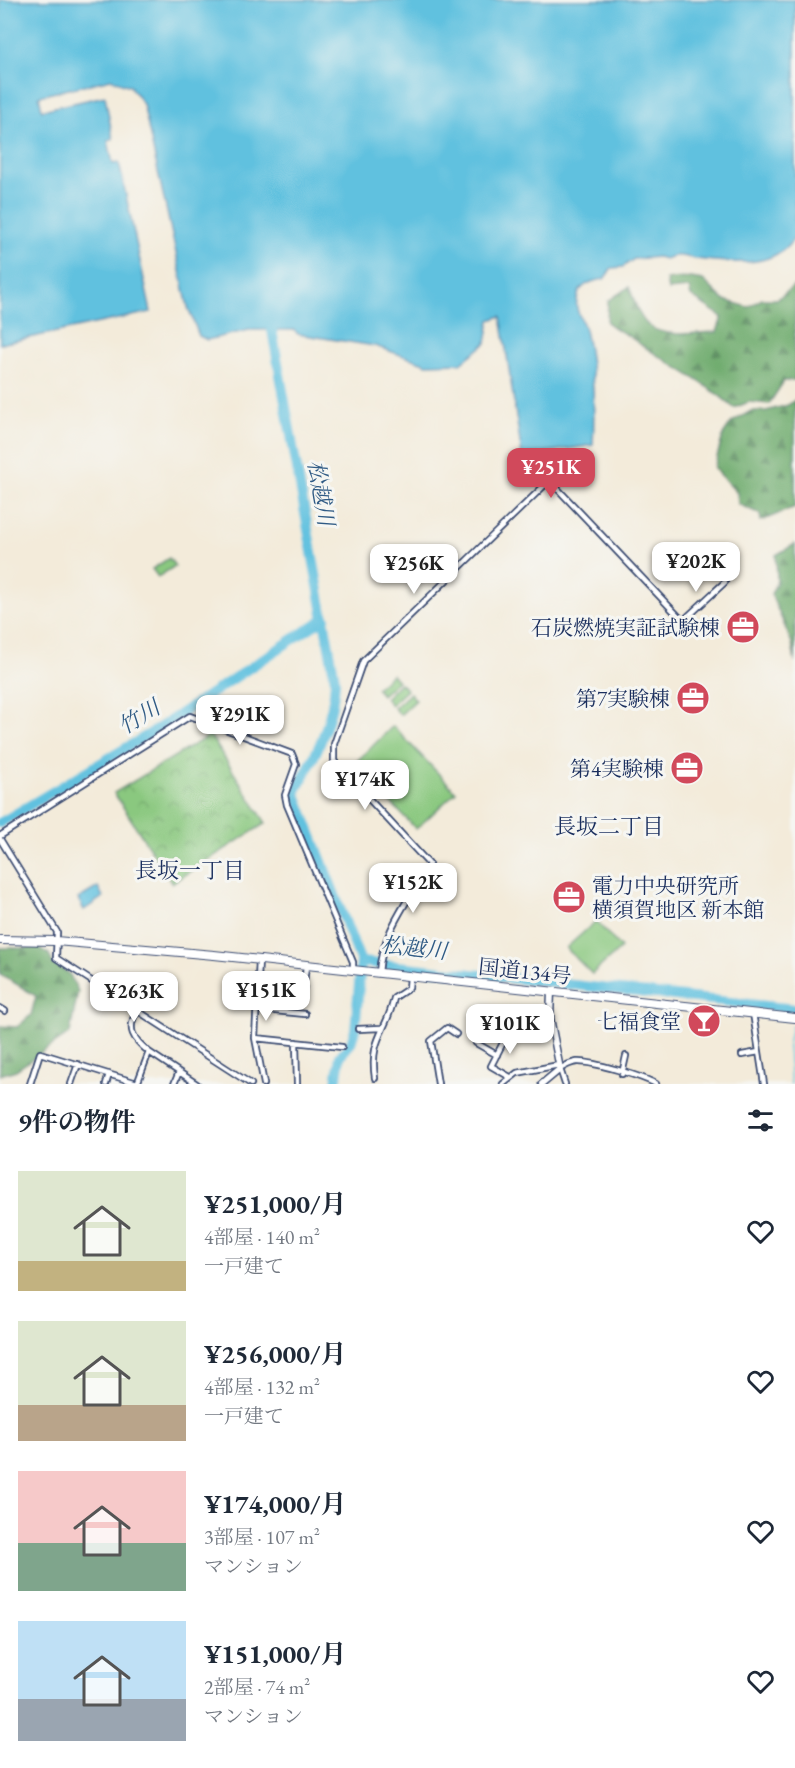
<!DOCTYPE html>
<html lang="ja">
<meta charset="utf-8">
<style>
:root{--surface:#fff;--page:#f6f6f7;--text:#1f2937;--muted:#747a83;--accent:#d1495b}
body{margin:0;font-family:"EB Garamond","Noto Serif JP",serif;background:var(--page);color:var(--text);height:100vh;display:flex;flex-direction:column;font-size:22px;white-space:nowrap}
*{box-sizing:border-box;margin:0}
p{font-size:20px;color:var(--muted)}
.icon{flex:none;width:33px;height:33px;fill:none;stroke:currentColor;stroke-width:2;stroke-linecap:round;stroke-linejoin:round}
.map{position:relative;height:1084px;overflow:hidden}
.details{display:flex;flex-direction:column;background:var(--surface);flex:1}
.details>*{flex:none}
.price{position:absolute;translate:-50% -51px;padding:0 14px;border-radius:12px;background:#fff;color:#222;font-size:20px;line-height:39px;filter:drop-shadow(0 2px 3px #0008)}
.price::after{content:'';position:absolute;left:50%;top:36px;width:18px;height:14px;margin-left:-9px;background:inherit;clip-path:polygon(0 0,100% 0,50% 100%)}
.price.active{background:var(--accent);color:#fff}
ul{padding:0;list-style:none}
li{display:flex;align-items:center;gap:18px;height:150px;padding:0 18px}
li span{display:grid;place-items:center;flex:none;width:168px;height:120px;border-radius:0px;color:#555}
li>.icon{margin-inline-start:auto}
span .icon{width:72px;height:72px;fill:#fffc;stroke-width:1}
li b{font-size:26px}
h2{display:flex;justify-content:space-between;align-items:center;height:72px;padding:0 18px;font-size:26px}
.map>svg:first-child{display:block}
.forest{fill:url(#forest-firs);stroke:#456e66;stroke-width:1.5}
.park{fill:url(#park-crowns);stroke:#527c6e;stroke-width:1.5}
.pitch{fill:#8ac87f;stroke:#527c6e;stroke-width:1.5}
.water{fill:#60c1df;stroke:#3e789e;stroke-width:1.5}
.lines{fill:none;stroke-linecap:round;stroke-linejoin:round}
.stream{stroke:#60c1df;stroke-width:1.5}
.river{stroke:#60c1df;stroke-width:10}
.minor-casing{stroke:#3b4b71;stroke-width:8}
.tertiary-casing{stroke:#3b4b71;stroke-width:9}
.trunk-casing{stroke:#3b4b71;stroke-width:10}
.minor{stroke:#fff;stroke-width:4.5}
.tertiary{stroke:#fff;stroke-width:6}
.trunk{stroke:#fff;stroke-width:8}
.labels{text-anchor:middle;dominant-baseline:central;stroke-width:6;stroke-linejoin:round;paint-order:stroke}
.poi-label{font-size:21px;fill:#1b2f5e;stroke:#f6f6f2;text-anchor:end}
.street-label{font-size:21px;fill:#1b2f5e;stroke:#f6f6f2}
.water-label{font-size:22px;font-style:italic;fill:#305b85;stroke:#f6f6f2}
.neighbourhood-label{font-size:22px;fill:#1b2f5e;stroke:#f6f6f2}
</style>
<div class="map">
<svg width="795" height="1084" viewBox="0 0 795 1084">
<defs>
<pattern id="forest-firs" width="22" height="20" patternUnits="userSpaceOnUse" patternTransform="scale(1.5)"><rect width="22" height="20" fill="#6fac6e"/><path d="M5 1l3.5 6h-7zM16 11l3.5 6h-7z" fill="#5a8c5e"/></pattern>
<pattern id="park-crowns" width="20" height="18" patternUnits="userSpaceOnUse" patternTransform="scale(1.5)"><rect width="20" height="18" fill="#8ac87f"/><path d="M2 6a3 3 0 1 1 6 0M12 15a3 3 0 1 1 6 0" fill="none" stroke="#70a36b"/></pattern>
</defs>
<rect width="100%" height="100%" fill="#f6f6f2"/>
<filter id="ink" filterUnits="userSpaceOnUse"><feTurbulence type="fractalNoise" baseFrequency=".0167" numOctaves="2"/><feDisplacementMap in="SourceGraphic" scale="12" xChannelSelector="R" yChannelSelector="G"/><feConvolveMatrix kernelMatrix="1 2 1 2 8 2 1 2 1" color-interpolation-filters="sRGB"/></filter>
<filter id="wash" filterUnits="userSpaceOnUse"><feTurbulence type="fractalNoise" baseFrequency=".008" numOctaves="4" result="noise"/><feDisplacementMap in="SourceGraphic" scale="24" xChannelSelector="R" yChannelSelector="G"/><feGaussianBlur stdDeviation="1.35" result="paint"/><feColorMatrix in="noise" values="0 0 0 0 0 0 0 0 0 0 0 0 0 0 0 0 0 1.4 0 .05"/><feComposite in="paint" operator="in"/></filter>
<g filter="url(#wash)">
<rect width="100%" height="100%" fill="#f3ebda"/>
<path class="forest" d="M691,278L703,280L724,300L748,307L762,299H777L795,285V380L784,381L769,404L749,402L734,408C703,380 664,362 630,337C622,331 614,330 607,322L608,301L629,287C634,299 638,316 648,325C664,339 698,332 717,332L722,317L691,296L689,288L668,290L666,279Z
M795,400V507L761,521L760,514L738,504L737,493L714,468L723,435L732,422L751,411H766L788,405Z
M795,544V662L792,643L771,594L777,581L776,555Z
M0,948H39L49,954L53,964L69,973L78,991L70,1033L16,1070L0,1075V1026L17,1027L31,1015L36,996L0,974Z"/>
<path class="park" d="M210,735L266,823L172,883L114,793Z"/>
<path class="pitch" d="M169,558L175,566L158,577L152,569Z
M392,674L398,681L382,695L376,688Z
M400,683L407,690L391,705L385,698Z
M410,693L416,700L400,715L394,708Z
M393,726L456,792L416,829L354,764Z
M596,921L621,948L592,974L566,948Z"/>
<path class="water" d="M0,0H795V237C774,270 730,263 696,259C683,257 678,253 665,259L658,257L634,259L623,267L612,268L604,279C593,281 581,284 578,295C573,310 582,317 585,330C594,368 595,407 593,445L522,456L501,316L490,320L486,343L461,363L427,364L375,346L298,334L294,330H249L207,340L199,336L188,307L143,104L130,86L111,79L39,96L42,110L105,96L113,139L108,141L113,164L119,163L151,312L0,344Z
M98,887L103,897L84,910L78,899Z"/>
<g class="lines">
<path class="stream" d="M791,1084L788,1046L792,1026"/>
<path class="river" d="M272,330L335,680C334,720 315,758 295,792L361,962L795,1009
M0,823L156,730L325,618
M336,1084L340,1056L351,1043L355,1030L361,962"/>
</g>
</g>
<g filter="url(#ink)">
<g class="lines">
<g class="minor-casing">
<path id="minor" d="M536,466L683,621L725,582
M0,836L190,716L292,754L296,764L285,795L287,805L353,962V971
M0,839L57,932L56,958L251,1084
M259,960L255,1038L264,1084
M379,973C381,934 410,898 429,864L334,761V744L363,661L549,481
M257,987L303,991L306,966
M0,1008L5,1011
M255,1009L305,1014
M753,1013L764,1084
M484,1026L476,1043L497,1055
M358,1029L381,1028
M508,1033L491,1066L510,1077
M255,1038L342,1047
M296,1042L297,1084
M149,1052L179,1072L174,1084
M742,1055L759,1052
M179,1072L197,1084
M622,1074L626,1056
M375,1078C369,1038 387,1032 394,998L409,988L410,977
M30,1084L40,1053L137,1083
M71,1084L78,1064
M106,1084L109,1074
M137,1084L149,1052C133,1039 126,1029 137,1011
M438,1084L431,1041L447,1028L456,1034
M503,1084L517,1073L559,1065
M565,1084L560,1069C566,1065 570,1063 577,1062C592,1061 644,1077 656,1084"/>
</g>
<g class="tertiary-casing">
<path id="tertiary" d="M542,1084L560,1069L550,1018L551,992"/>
</g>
<g class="trunk-casing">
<path id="trunk" d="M0,940L56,941L214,955L795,1018"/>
</g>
<use href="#minor" class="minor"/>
<use href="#tertiary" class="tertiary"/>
<use href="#trunk" class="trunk"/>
</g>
</g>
<defs>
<g id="office-disc" transform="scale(1.725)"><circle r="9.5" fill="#d1495b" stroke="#f6f6f2"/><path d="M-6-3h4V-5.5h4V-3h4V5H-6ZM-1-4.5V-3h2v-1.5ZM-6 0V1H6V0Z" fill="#fff"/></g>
<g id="bar-disc" transform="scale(1.725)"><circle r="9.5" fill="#d1495b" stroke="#f6f6f2"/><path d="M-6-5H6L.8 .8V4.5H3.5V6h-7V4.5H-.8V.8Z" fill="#fff"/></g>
</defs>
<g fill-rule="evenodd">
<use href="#office-disc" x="743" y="627"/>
<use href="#office-disc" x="693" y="698"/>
<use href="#office-disc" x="687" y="768"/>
<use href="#office-disc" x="569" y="897"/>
<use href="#bar-disc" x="704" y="1021"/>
</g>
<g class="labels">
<g class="poi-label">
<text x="720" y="627">石炭燃焼実証試験棟</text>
<text x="670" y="698">第7実験棟</text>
<text x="664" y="768">第4実験棟</text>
<text x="592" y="885" text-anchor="start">電力中央研究所<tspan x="592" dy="24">横須賀地区 新本館</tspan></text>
<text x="681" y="1021">七福食堂</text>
</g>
<g class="street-label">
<text transform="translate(525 971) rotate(6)">国道134号</text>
</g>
<g class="water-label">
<text transform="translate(321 493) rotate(80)">松越川</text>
<text transform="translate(139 717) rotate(-32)">竹川</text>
<text transform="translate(414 948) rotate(6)">松越川</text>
</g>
<g class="neighbourhood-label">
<text x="609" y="826">長坂二丁目</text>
<text x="190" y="870">長坂一丁目</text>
</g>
</g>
</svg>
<b class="price active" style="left:551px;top:499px">¥251K</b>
<b class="price" style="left:696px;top:593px">¥202K</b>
<b class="price" style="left:414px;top:595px">¥256K</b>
<b class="price" style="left:240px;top:746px">¥291K</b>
<b class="price" style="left:365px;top:811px">¥174K</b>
<b class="price" style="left:413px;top:914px">¥152K</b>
<b class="price" style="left:266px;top:1022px">¥151K</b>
<b class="price" style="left:134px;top:1023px">¥263K</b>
<b class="price" style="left:510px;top:1055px">¥101K</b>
</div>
<section class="details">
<h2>9件の物件<svg class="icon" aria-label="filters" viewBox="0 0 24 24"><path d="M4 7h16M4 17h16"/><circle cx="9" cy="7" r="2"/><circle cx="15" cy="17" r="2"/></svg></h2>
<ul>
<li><span style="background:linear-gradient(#dfe7d0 75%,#c2b280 0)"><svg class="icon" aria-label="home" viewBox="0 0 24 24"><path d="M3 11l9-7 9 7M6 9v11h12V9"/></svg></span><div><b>¥251,000/月</b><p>4部屋 · 140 m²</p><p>一戸建て</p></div><svg class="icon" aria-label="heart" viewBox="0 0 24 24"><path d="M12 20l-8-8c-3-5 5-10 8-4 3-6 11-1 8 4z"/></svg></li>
<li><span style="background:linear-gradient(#dfe7d0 70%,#b9a48a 0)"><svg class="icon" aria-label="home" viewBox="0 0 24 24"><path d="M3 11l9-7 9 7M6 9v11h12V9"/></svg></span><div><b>¥256,000/月</b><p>4部屋 · 132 m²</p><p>一戸建て</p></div><svg class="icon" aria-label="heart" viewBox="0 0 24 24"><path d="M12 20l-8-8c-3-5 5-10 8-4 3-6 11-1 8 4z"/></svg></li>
<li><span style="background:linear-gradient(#f6c9c9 60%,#7fa58c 0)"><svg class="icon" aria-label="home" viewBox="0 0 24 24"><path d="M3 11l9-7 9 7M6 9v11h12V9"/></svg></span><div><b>¥174,000/月</b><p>3部屋 · 107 m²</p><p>マンション</p></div><svg class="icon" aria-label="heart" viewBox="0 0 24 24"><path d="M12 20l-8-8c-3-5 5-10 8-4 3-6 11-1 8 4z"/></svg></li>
<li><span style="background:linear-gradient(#bfe0f5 65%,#9aa5b1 0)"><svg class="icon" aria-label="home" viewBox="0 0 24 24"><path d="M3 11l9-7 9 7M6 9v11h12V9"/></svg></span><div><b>¥151,000/月</b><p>2部屋 · 74 m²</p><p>マンション</p></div><svg class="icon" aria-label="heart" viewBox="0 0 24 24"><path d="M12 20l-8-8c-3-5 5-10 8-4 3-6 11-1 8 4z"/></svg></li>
</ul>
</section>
